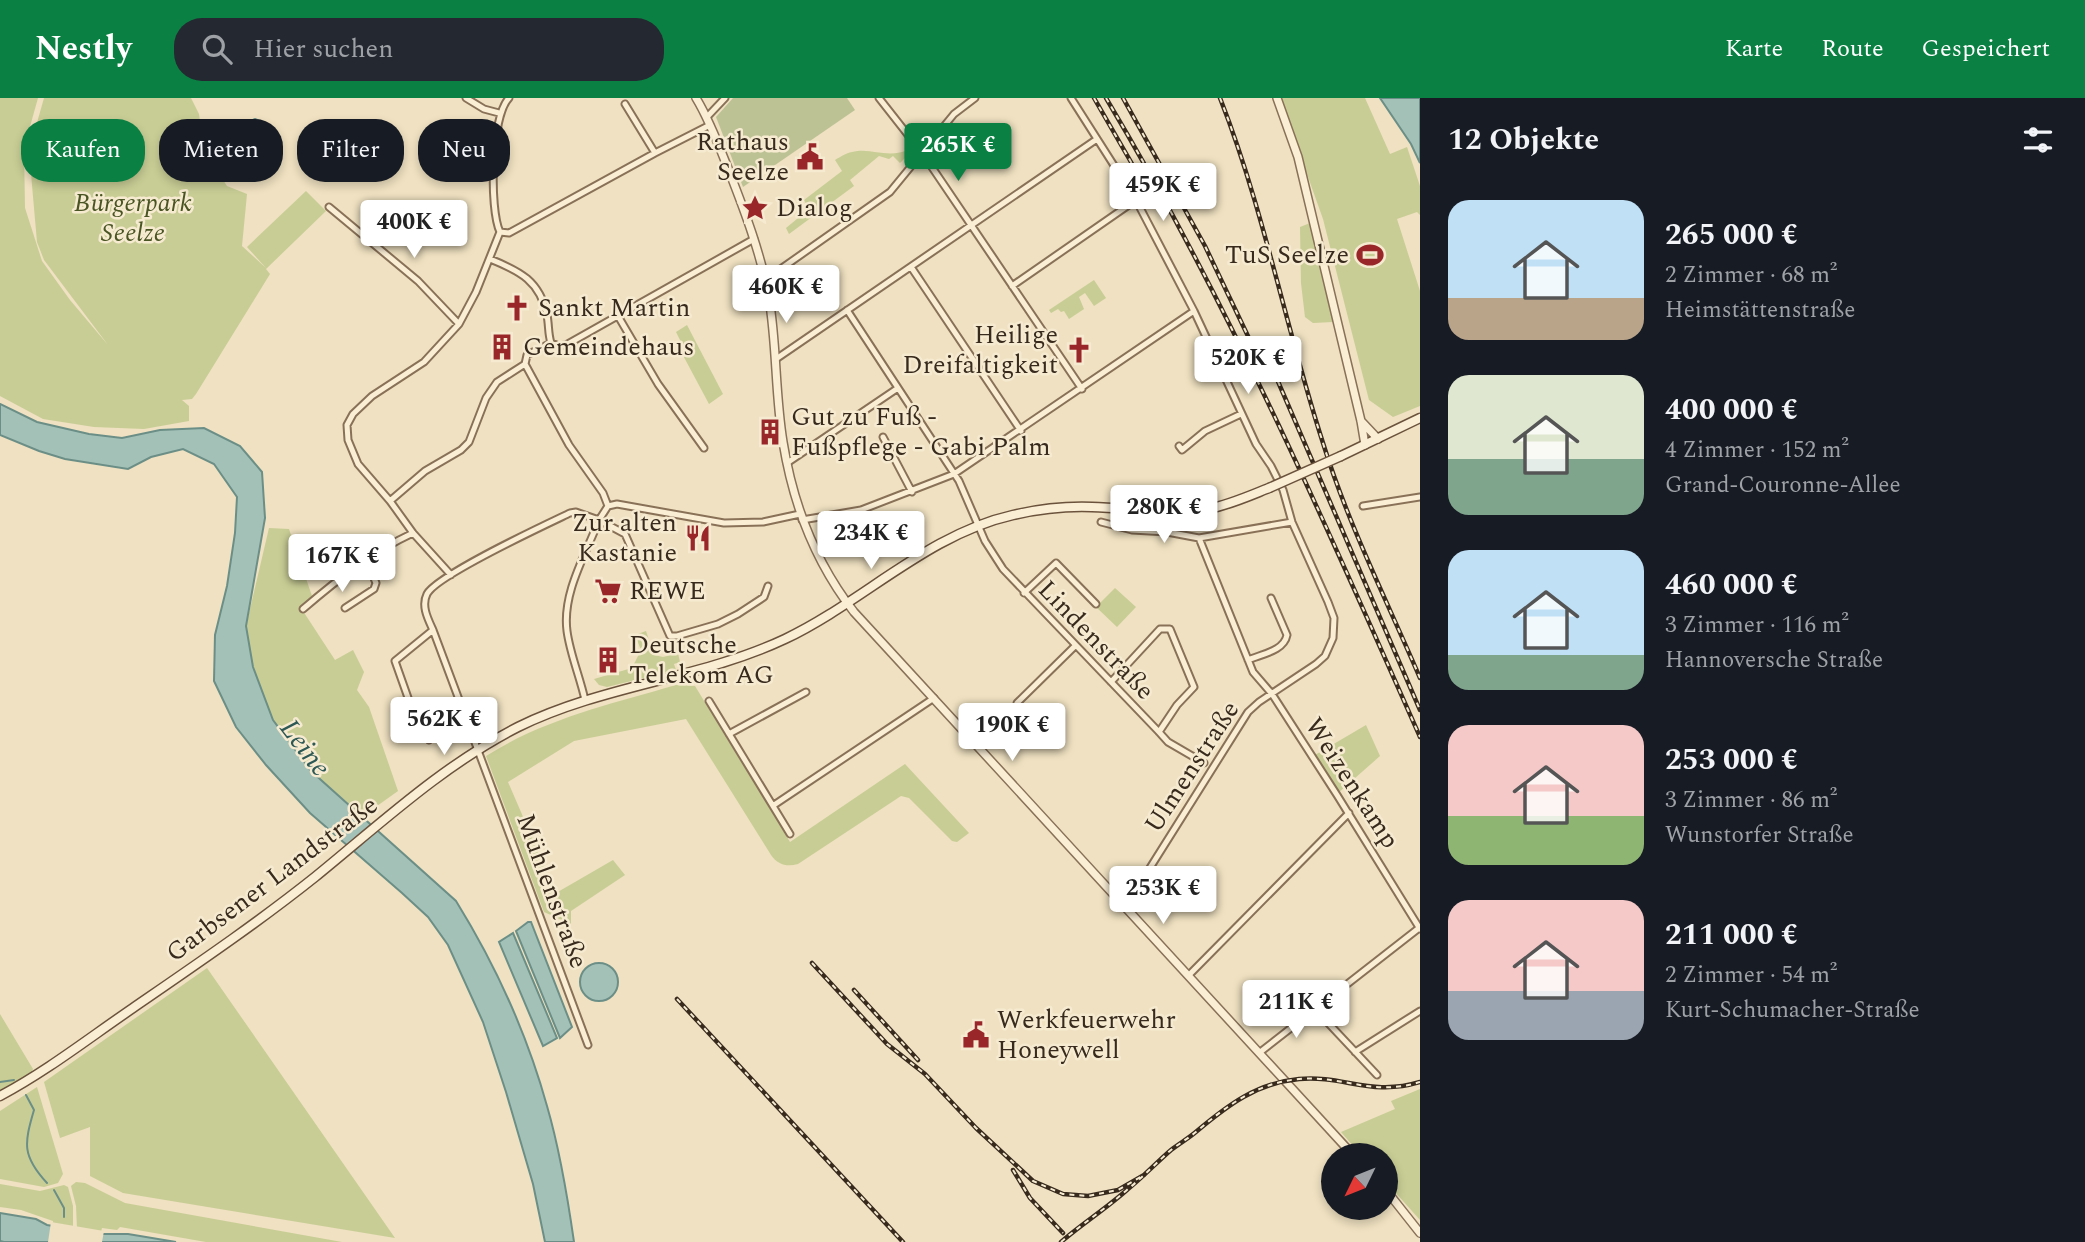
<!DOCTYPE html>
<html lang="de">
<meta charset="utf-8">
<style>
:root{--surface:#171b24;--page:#242831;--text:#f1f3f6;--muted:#9ea1a6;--accent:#0b8043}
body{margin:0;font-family:Spectral,serif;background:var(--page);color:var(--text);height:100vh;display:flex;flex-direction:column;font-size:26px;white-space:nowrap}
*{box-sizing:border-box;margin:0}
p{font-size:23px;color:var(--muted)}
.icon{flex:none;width:38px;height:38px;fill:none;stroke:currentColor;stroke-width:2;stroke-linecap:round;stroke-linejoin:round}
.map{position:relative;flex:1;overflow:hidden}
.drawer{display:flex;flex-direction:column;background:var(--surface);width:665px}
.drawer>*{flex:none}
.top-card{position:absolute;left:21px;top:21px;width:665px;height:63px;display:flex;gap:14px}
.needle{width:46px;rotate:227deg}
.tools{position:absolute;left:1321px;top:1045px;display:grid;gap:14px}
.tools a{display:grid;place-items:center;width:77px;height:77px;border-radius:50%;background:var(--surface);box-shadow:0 4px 10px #0003;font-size:35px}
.price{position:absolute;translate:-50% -60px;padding:0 16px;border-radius:7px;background:#fff;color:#222;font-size:23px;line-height:46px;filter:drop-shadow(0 2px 4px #0008)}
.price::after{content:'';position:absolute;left:50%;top:42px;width:21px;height:16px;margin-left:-10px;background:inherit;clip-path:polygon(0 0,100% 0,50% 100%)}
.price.selected{background:var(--accent);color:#fff}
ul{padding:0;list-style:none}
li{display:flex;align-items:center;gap:21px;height:175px;padding:0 28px}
li span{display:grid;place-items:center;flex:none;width:196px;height:140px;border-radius:21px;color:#555}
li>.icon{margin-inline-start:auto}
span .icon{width:84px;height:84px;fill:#fffc;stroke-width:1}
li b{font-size:30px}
h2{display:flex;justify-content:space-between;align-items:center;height:84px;padding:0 28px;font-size:30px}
.pill{padding:0 24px;border-radius:28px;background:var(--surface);box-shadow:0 4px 10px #0003;font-size:24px;line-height:63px}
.pill.selected{background:var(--accent);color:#fff}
header{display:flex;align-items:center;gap:42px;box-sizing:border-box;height:98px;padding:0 35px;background:var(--accent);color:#fff}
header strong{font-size:33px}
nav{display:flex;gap:38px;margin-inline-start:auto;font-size:24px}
.search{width:490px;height:63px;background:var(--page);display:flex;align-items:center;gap:18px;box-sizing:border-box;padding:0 24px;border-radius:28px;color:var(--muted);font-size:26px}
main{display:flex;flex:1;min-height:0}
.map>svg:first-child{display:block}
.green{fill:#c8cd95}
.cemetery{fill:#bdc295}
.water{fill:#a4c1b8;stroke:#6b8f86;stroke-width:2}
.pier{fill:#efe1c1}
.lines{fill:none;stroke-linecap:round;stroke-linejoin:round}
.stream{stroke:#6b8f86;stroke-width:2}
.minor-casing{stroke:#897158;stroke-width:9}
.tertiary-casing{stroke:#897158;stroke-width:10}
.secondary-casing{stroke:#6b523c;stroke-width:11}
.minor{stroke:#faeed5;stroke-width:5}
.tertiary{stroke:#faeed5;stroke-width:7}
.secondary{stroke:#faeed5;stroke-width:8}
.rail-casing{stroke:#382a1d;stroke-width:4.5}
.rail{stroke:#f6ebd1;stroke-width:2;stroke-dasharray:5;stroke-linecap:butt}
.secondary-bridge-casing{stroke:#6b523c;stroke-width:11;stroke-linecap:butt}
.secondary-bridge{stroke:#faeed5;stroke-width:8}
.labels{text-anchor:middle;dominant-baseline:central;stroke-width:5;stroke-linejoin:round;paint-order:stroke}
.poi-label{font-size:26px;fill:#382a1d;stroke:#f6ebd1;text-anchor:start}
.park-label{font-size:26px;font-style:italic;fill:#495523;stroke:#f6ebd1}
.street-label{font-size:26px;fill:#382a1d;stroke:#f6ebd1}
.water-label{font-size:28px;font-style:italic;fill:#2c5855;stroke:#f6ebd1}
</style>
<header>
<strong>Nestly</strong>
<div class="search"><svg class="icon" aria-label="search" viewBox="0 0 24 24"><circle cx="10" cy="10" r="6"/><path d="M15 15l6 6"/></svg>Hier suchen</div>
<nav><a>Karte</a><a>Route</a><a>Gespeichert</a></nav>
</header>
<main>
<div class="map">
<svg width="1420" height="1144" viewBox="0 0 1420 1144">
<rect width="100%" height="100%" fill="#efe1c1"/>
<path class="green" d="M0,0H38L24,50L25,110L42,163L70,202L108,247L44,162L37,144L29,53L44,0H191L199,16L204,53L227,88L247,96L242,148L266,170L247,149L306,93L326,113L266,171L270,176L196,296L192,301L182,302L189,308V323L144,331L94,329L43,321L0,298Z
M1280,0H1365L1390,56L1407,49L1420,88V117L1417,114L1397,121L1420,193V308L1393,319L1369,302L1323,121Z
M910,51L913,56L909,59L907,58L900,65L893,58L889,61L879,58L850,82L854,88L789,136L786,130L809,111L804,102L842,73L835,62C840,59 846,55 852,54C873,49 887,62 910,51Z
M1310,125L1333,224L1313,225L1305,219L1301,185L1300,129Z
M1094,182L1106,200L1094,208L1085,195L1079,199L1084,211L1069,221L1064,213L1061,214L1058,211L1051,215L1049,212Z
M687,227L723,296L709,306L678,248L680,242L676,234Z
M269,430L289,431L312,498L301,510L335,562L353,552L364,574L357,592L369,609L398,693L363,718L311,673L273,622L253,569L246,528Z
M1115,490L1136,509L1117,529L1096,509Z
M646,533L654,557L663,559L671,557V550L676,546L680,564L674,566L676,572L607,589L599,587L594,581L632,570L641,552L635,537Z
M676,587L695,588L790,744L905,666L969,735L957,744L952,743L909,700L901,698L798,766C787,769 778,767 771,757L686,621L574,643L508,684L556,795L613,762L625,777L571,813V826L544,814L486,658C544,621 611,606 676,587Z
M1366,627L1380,658L1337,696L1315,657Z
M207,870L395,1140L123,1095L90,1078V1029L60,1040L44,984Z
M0,916L33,971L30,977L0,994Z
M37,989L63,1076L58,1085L44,1089L0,1081V1013Z
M1420,991V1122L1386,1084V1057H1361L1341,1034L1395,1011L1391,1003Z
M76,1084L85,1085L125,1105L342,1144H206L120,1129L117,1132L102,1130L101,1134L77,1130L76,1108L71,1088Z
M0,1086L40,1093L64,1087L68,1089L73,1108V1129L53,1126V1123L21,1112L0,1109Z"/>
<path class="cemetery" d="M733,0H847L855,12L743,89L716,19Z"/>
<path class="water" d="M1380,0H1420V65L1411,46Z
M0,306L37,324L89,336L122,340L160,332L204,330L240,348L262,374L265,420L246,528L253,569L273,622L311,673L456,803C495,866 527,936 547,1008C559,1049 568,1102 574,1144H545L533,1086L506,994L483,924L448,847L428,819L402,795L310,715L266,667L236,629L214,583L215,537L227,488L235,435L237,399L214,366L183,351L151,359L128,371L65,361L39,353L0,337Z
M528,824H531L572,929L560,940L516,833Z
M513,835L557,940L543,948L499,844Z
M580 884a19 19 0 1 1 38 0a19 19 0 1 1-38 0Z
M0,1115L36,1121L47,1127L103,1136H128L176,1144H4L0,1143Z"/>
<path class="pier" d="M51,1124L104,1133L102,1144H48Z"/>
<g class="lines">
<path class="stream" d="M247,34L252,29L249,24L255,21L262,24L273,34
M0,984L14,982
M26,997L34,1012C24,1046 22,1058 47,1085
M54,1092L64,1110V1119"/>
<g class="minor-casing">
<path id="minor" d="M466,0L484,11L499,15
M879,0L923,56L1082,291
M1071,0L1136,102L1194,213L1256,346L1271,368L1283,392L1292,424L1328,504L1334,520L1333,540L1325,558L1316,566L1259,604L1248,614L1126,808
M625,6L655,55
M707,19L725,0
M329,109L418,183L459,226
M500,134L509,135L655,55L710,27
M500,134C489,111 491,18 509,0
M490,161C520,173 540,183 547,217C549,227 548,236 551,245
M911,169L1021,333
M765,182L890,94L954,16L975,0
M1012,188L1136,102
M847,212L959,383L985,443L1003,471L1159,634L1168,644L1204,665
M618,218L658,286L704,350
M551,245L559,248L566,247L754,141
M776,261L1097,41
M525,266L569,347L603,395L608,408
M883,339L912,394
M1179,348L1182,352L1205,333L1241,316
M787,365L898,290
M390,403L425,373L461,352L469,344L486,300L497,284L525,266L527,257L551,245
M1363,408L1420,399
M802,422L861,412L954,376L1194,213
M1101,424L1132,432L1167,434L1199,440L1292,424
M1199,440L1253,574L1272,596L1337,697L1420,831
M451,477L413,435L390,403L358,366L348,342L347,327L353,316L372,298L424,264L459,226L476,194L500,134
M1024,495L1056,465L1096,506
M345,510L374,491L376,485L366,461
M303,511C337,482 372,454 413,435
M1248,562C1262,556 1284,553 1287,537L1271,500
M1111,584L1160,531H1170L1194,589L1177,607L1159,634
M585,602C580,579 570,556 567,533C562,495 586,456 599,422L625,436L670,538H677L718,526L738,516L764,499L768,488
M709,603L790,736
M1017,605L1075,548
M729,636L806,594
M429,642L418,628L395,563L433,532
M774,707L934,600
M1189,877L1349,715
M1315,911L1377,977
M588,947L433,532C428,521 421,508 427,496C437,477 545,427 570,415L576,414L599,422L608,408L617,406L724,425L763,424L800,416
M1355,954L1420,913
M1259,955L1419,830"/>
</g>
<g class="tertiary-casing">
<path id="tertiary" d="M696,0C710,23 719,48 729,73C745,114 761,156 769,200C777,248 775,296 783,344C793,406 815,464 854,514L1353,1057
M1277,0L1298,59L1361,323L1365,347
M1361,323L1378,341
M1386,1092L1420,1135"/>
</g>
<g class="secondary-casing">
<path id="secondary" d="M1341,358L1420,320
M0,998C47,973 89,940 133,910C194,868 256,826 315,779C379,727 443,667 518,629C603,587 700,581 785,541C863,504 928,436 1013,417C1039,411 1066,408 1092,409C1131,410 1169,416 1208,411C1229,407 1249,398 1269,390"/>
</g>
<use href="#minor" class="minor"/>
<use href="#tertiary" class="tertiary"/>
<use href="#secondary" class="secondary"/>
<g class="rail-casing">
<path id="rail" d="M1094,0L1150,97
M1106,0C1228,204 1324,422 1420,639
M1123,0L1205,148L1267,278
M1220,0C1264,112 1286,231 1323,345C1348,426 1387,503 1420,580
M1270,265L1420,612
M812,865L887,946L925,976L976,1030L1033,1083L1063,1096L1088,1098L1118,1092L1144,1077
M854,892L918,962
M677,901L903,1144
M1013,1072L1030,1100L1063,1135
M1061,1144C1083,1125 1107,1110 1128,1091C1143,1079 1156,1065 1171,1052C1180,1045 1189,1040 1197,1033C1228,1007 1257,985 1299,981C1344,977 1371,999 1420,984"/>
</g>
<use href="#rail" class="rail"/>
<g class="secondary-bridge-casing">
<path id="secondary-bridge" d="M1269,390L1341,358"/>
</g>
<use href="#secondary-bridge" class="secondary-bridge"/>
</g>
<defs>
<g id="civic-bare" transform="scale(2.1)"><path d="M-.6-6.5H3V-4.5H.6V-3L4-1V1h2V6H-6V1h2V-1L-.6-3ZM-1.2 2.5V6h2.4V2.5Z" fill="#99272a" stroke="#f6ebd1" stroke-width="2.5" paint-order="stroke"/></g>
<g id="sight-bare" transform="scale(2.1)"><path d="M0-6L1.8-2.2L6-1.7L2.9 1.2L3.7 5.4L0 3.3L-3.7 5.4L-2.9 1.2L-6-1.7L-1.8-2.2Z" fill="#99272a" stroke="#f6ebd1" stroke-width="2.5" paint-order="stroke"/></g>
<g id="stadium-bare" transform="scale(2.1)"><path d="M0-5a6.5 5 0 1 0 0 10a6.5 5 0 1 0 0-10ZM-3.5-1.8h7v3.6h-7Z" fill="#99272a" stroke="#f6ebd1" stroke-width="2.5" paint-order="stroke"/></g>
<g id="church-bare" transform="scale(2.1)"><path d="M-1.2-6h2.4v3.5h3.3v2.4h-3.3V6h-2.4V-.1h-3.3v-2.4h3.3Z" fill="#99272a" stroke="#f6ebd1" stroke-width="2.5" paint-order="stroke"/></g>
<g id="building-bare" transform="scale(2.1)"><path d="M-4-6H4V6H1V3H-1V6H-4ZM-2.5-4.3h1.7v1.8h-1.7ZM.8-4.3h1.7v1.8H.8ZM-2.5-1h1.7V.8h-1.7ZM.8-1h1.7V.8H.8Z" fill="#99272a" stroke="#f6ebd1" stroke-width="2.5" paint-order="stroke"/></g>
<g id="restaurant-bare" transform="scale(2.1)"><path d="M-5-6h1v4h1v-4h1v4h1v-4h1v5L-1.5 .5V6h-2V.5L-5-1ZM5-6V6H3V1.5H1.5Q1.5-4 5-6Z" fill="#99272a" stroke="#f6ebd1" stroke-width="2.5" paint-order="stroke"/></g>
<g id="supermarket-bare" transform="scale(2.1)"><path d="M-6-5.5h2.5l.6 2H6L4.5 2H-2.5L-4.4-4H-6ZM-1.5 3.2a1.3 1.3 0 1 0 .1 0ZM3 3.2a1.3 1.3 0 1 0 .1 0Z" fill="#99272a" stroke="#f6ebd1" stroke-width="2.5" paint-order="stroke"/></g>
</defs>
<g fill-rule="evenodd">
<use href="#civic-bare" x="810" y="59"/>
<use href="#sight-bare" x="755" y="110"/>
<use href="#stadium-bare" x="1370" y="157"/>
<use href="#church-bare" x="517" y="210"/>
<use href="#building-bare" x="502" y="249"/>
<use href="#church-bare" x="1079" y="252"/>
<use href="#building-bare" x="770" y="334"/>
<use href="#restaurant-bare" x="698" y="440"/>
<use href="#supermarket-bare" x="608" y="493"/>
<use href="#building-bare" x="608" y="562"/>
<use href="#civic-bare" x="976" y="937"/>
</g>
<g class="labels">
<g class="poi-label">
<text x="789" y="44" text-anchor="end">Rathaus<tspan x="789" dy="30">Seelze</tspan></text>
<text x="776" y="110">Dialog</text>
<text x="1349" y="157" text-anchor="end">TuS Seelze</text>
<text x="538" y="210">Sankt Martin</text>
<text x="1058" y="237" text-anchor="end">Heilige<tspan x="1058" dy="30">Dreifaltigkeit</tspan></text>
<text x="523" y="249">Gemeindehaus</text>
<text x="791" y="319">Gut zu Fuß -<tspan x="791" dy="30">Fußpflege - Gabi Palm</tspan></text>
<text x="677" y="425" text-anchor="end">Zur alten<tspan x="677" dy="30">Kastanie</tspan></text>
<text x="629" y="493">REWE</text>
<text x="629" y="547">Deutsche<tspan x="629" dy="30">Telekom AG</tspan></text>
<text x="997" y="922">Werkfeuerwehr<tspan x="997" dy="30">Honeywell</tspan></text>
</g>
<g class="park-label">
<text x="133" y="105">Bürgerpark<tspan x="133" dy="30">Seelze</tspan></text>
</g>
<g class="street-label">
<text transform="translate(1096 542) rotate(46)">Lindenstraße</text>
<text transform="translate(1192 669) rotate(-57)">Ulmenstraße</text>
<text transform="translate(1352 685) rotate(57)">Weizenkamp</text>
<text transform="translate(272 781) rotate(-37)">Garbsener Landstraße</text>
<text transform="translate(552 793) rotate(70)">Mühlenstraße</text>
</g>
<g class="water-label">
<text transform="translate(305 650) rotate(53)">Leine</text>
</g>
</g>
</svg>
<div class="tools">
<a><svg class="needle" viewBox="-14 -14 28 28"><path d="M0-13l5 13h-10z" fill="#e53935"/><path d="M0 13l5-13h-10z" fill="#9ea1a6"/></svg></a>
</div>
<b class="price selected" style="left:958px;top:85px">265K €</b>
<b class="price" style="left:1163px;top:125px">459K €</b>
<b class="price" style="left:414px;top:162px">400K €</b>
<b class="price" style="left:786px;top:227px">460K €</b>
<b class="price" style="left:1248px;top:298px">520K €</b>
<b class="price" style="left:1164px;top:447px">280K €</b>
<b class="price" style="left:871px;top:473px">234K €</b>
<b class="price" style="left:342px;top:496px">167K €</b>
<b class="price" style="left:444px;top:659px">562K €</b>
<b class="price" style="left:1012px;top:665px">190K €</b>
<b class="price" style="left:1163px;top:828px">253K €</b>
<b class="price" style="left:1296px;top:942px">211K €</b>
<div class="top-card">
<a class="pill selected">Kaufen</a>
<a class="pill">Mieten</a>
<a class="pill">Filter</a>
<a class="pill">Neu</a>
</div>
</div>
<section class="drawer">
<h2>12 Objekte<svg class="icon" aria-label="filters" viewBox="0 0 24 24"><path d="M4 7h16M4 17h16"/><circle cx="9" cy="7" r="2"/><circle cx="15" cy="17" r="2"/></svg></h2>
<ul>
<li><span style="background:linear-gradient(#bfe0f5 70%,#b9a48a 0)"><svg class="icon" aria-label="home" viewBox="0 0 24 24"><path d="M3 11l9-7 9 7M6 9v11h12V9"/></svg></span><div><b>265 000 €</b><p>2 Zimmer · 68 m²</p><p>Heimstättenstraße</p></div></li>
<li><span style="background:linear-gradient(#dfe7d0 60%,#7fa58c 0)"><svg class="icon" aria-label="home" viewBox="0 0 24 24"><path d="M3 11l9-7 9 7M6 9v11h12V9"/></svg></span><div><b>400 000 €</b><p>4 Zimmer · 152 m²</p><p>Grand-Couronne-Allee</p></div></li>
<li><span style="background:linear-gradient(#bfe0f5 75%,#7fa58c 0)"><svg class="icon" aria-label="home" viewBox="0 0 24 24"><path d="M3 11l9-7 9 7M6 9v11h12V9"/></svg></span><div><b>460 000 €</b><p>3 Zimmer · 116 m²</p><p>Hannoversche Straße</p></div></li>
<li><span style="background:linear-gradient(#f6c9c9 65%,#8fb573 0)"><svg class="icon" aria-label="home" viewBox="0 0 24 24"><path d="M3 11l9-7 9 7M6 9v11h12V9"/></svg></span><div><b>253 000 €</b><p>3 Zimmer · 86 m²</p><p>Wunstorfer Straße</p></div></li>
<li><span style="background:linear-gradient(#f6c9c9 65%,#9aa5b1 0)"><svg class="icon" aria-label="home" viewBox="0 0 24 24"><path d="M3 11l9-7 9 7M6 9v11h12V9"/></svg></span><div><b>211 000 €</b><p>2 Zimmer · 54 m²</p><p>Kurt-Schumacher-Straße</p></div></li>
</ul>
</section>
</main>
